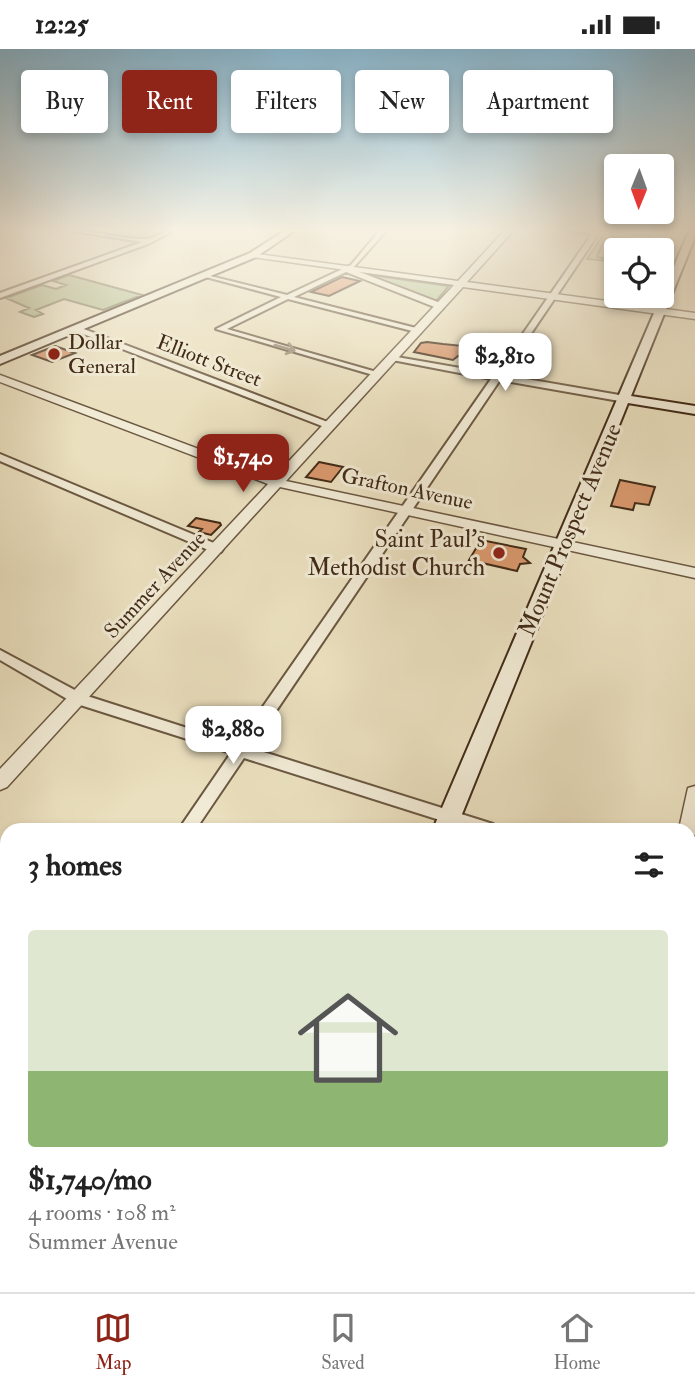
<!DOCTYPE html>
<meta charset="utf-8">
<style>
:root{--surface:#fff;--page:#f2f2f2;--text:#222;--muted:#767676;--line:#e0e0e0;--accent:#8f2418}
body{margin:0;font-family:"IM FELL Double Pica",serif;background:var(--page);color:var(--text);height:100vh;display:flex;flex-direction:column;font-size:26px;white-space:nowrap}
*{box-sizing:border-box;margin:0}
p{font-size:23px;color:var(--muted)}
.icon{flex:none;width:38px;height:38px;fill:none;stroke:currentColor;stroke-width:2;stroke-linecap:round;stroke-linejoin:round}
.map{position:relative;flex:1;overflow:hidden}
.side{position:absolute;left:0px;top:774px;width:696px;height:471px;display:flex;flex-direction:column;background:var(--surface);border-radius:21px 21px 0 0;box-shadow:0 4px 10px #0003}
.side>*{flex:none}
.hud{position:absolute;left:21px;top:21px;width:654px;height:63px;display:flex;gap:14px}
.needle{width:46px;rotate:181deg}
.buttons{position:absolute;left:604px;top:105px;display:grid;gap:14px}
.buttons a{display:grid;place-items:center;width:70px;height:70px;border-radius:7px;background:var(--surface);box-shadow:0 4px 10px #0003;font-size:35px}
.price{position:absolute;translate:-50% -60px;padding:0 16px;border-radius:14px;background:#fff;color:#222;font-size:23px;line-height:46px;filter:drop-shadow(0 2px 4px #0008)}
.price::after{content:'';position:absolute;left:50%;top:42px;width:21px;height:16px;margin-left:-10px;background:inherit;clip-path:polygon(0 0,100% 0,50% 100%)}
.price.active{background:var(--accent);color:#fff}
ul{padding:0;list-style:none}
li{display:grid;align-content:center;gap:14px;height:371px;padding:0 28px}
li+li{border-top:2px solid var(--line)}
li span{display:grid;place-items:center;height:217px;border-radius:7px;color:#555}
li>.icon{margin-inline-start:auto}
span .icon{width:126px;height:126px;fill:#fffc;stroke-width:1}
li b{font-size:30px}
h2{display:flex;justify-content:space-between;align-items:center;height:84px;padding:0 28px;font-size:30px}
.tag{padding:0 24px;border-radius:7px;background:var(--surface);box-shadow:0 4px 10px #0003;font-size:24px;line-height:63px}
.tag.active{background:var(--accent);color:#fff}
.status{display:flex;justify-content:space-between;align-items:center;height:49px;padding:0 35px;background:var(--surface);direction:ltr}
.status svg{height:19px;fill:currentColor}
.menu{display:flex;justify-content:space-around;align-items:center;height:98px;border-top:2px solid var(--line);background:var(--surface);font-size:19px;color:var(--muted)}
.menu a{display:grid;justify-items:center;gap:4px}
.menu .active{color:var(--accent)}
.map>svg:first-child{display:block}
.green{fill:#b5c293;stroke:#7b7655;stroke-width:2}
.building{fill:#d9986d;stroke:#412b17;stroke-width:2}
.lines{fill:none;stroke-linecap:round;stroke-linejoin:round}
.minor-casing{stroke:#6b5841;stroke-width:4}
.tertiary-casing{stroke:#6b5841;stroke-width:3}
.secondary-casing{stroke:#412b17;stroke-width:4}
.minor{fill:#f1ead5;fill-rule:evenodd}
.tertiary{fill:#f1ead5;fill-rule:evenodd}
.secondary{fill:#f1ead5;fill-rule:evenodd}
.oneway{stroke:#998a76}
.poi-dot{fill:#8f2418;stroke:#f1ead5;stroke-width:2.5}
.labels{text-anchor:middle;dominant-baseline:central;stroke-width:6;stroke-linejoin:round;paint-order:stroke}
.far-poi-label{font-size:21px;fill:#412b17;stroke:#f1ead5;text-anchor:start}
.far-street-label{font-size:21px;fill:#412b17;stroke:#f1ead5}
.street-label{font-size:24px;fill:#412b17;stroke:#f1ead5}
.poi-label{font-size:24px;fill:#412b17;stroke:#f1ead5;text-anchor:end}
</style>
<div class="status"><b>12:25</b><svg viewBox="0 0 49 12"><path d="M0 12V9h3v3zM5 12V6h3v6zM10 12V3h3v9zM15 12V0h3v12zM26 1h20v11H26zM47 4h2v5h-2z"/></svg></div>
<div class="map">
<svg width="695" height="1243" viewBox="0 0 695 1243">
<rect width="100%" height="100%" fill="#eadfbe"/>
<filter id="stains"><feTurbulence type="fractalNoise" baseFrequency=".00286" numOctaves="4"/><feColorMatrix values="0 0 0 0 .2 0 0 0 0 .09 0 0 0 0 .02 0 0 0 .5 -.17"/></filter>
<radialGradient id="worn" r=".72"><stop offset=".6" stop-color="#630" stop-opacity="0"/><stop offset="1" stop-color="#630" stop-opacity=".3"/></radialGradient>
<path class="green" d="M590,180H618L617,183L651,187L649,191L612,188L608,194H603L597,208L610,210L609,212L587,210L603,186Z
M363,225L449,237L437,251H433Z
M69,226L142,246L103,261L64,250L36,261L43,265L34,268L20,263L29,259L6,249L42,236L56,240L66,236L53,232Z"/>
<path class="building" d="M342,228L360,232L329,247L311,243Z
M427,293L443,295L473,298L466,307H458L453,311L414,303L421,294Z
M55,297L75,304L52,313L32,306Z
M319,413L343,418L331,433L306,428Z
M620,431L655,438L649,456L635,454L633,461L611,457Z
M196,469L220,474L221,476L211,486L199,483L202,480L188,477Z
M481,491L526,500L523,508L530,514L520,515L517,522L469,511Z"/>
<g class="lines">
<g class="minor-casing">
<path id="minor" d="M60,180C89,180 117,190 145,190C156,190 165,180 177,180L148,195L0,249V244L142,193Z
M381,180H388L352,220L443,255V259H437L346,223L294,248L420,280V284L288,250L227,280L380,324V328L216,280L281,248L202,227V225L287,246L351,216Z
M556,180H578L599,184L503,326L625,347L630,350L625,353L500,331L251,699L493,775L495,780H468L244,709L196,780H179L231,704L74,654L0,611V601L84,646L237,695L491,330L387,310L391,307L495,325L592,185Z
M76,277L333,375L335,377L327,379L73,281L72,279Z
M0,405L221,497L223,500L221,503H213L0,412Z
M690,836L695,838V854L690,852Z
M0,903L7,906V927L0,924Z
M7,1033V1062L0,1065V1036Z
M388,1237H417L419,1243H390Z"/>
</g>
<g class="tertiary-casing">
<path id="tertiary" d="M506,180H515L467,233L695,264V270L463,238L286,432L695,519V529L280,438L7,738L0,741V720L268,435L0,333V326L274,428L454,236L253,208L250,204L458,232Z
M695,737V786L690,788V780H679L688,739Z
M599,1237H631L630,1243H598Z"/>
</g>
<g class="secondary-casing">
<path id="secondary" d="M287,180H297L256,208L0,315V307L250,204Z
M690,180H695V188L631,347L695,357V365L628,354L456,780H433Z
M235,1237H270L268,1243H233Z"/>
</g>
<use href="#minor" class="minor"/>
<use href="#tertiary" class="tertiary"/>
<use href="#secondary" class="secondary"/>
</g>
<defs><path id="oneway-shaft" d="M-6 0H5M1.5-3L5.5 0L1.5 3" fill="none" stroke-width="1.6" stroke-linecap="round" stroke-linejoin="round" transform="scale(1.75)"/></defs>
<use class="oneway" href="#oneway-shaft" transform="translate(285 299) rotate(16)"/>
<linearGradient id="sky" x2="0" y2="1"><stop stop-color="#88b8d2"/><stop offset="0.51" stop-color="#f6f1e2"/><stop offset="1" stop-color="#f6f1e2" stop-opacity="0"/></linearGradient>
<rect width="695" height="354" fill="url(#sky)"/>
<g class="poi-dot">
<circle cx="54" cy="305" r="7"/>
<circle cx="499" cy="504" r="7"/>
</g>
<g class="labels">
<g class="far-poi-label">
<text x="68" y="293">Dollar<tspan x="68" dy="24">General</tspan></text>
</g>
<g class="far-street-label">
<text transform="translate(209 312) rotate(21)">Elliott Street</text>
<text transform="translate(407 440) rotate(12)">Grafton Avenue</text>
<text transform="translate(155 536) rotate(-47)">Summer Avenue</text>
</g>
<g class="street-label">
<text transform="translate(570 481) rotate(-67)">Mount Prospect Avenue</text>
</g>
<g class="poi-label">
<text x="485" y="490">Saint Paul's<tspan x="485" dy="28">Methodist Church</tspan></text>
</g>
</g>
<rect width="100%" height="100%" filter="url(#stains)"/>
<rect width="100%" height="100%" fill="url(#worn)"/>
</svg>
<div class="buttons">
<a><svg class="needle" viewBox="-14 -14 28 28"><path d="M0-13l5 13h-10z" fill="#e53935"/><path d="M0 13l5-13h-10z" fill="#767676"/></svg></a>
<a><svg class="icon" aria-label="locate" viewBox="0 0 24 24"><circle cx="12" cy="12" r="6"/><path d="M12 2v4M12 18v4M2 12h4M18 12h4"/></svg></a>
</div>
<b class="price" style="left:505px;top:344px">$2,810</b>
<b class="price active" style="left:243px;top:445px">$1,740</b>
<b class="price" style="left:233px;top:717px">$2,880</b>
<div class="hud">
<a class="tag">Buy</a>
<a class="tag active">Rent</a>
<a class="tag">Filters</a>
<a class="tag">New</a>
<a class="tag">Apartment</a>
</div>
<section class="side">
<h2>3 homes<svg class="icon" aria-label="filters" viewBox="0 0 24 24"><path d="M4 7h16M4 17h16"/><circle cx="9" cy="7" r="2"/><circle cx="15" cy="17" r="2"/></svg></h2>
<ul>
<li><span style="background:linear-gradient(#dfe7d0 65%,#8fb573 0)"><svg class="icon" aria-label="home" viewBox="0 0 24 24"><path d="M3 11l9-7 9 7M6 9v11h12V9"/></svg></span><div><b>$1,740/mo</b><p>4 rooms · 108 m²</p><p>Summer Avenue</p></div></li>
</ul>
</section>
</div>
<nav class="menu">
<a class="active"><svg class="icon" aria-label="map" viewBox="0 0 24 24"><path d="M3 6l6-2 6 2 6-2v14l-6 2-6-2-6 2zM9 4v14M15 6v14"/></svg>Map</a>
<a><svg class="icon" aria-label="saved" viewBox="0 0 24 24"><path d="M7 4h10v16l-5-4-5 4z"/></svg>Saved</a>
<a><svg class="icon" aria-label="home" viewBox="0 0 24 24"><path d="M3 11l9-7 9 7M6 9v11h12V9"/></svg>Home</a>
</nav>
